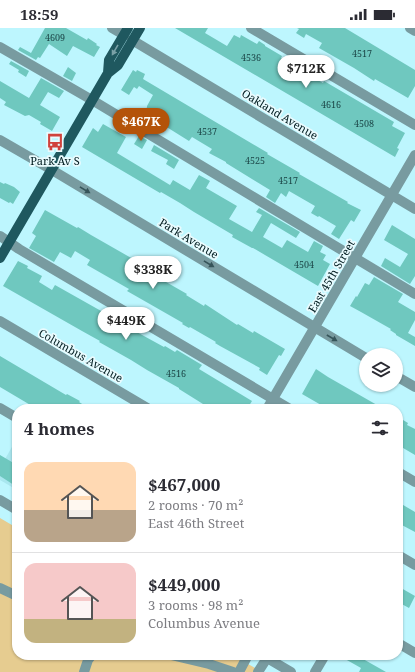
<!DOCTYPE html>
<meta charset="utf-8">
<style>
:root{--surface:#fff;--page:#f7f7f7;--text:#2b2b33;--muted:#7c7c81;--line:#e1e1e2;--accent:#b45309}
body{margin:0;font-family:"Noto Serif",serif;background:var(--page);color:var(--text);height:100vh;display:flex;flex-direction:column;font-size:15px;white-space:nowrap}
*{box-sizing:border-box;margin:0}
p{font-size:13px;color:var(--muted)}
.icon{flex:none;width:22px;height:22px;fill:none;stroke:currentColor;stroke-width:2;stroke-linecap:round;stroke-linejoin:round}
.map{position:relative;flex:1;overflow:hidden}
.side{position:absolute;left:12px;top:376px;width:391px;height:256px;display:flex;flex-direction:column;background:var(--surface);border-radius:16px;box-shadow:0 1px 3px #0004}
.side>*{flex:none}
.buttons{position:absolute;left:359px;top:320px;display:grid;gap:8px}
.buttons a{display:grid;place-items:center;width:44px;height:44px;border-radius:50%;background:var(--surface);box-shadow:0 1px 3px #0004;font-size:20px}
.price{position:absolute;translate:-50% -34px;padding:0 9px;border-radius:14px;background:#fff;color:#222;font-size:13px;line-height:26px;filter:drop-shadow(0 1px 2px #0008)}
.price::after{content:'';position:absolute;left:50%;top:24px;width:12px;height:9px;margin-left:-6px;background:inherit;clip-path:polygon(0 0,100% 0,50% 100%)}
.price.on{background:var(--accent);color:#fff}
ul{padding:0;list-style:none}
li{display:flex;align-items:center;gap:12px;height:100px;padding:0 12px}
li+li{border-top:1px solid var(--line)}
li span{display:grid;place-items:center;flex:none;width:112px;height:80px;border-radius:12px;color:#555}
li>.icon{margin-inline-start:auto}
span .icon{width:48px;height:48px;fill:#fffc;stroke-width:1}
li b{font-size:17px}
h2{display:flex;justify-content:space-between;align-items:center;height:48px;padding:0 12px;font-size:17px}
.status{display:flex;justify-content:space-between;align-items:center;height:28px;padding:0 20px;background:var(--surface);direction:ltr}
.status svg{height:11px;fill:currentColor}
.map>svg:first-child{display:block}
.built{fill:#a9e7ef}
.green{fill:#e6cc90}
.building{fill:#6fc8bf}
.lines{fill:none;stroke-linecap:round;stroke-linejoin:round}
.minor{stroke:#789ba0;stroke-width:10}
.major{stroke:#1f585f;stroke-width:10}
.oneway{fill:#7aa1a7}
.oneway2{fill:#36555a}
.labels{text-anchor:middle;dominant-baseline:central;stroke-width:3.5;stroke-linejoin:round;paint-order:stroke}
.number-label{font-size:9px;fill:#1c4748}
.street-label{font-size:11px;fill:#001c20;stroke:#e9fbfe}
.poi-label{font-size:11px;fill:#001c20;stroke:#e9fbfe}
</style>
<div class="status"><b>18:59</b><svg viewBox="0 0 49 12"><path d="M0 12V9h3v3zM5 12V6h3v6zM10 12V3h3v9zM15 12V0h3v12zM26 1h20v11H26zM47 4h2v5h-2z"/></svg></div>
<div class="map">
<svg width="415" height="644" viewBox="0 0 415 644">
<rect width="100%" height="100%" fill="#bdf6fe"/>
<path class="built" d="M17,410V462L0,452V440Z"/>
<path class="green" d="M0,490L17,500V627H232L262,644H0Z"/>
<path class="building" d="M45,0H66L87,12L88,10L97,16L96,17L100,19L94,29L73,18L67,28L49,16L40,30L38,29L36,32L18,22L20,19L31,25Z
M175,0H208L205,5L227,18L234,7L240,10L241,7L257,16L259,13L265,17V18L282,28L281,30L297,40L323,55L324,53L394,94L392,98L405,105L397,120L399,121L395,129Z
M297,0H345L415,42V58L408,70L375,51L374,53L354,40L319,20L322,15L306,6L304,10L296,5L299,1Z
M11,33L29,43L26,49L18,44L19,42L9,36Z
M68,39L76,45L72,53L63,48Z
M133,42L136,44L137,42L145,46L143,51L268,125L267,126L300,145L299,146L348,174L347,175L361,182L354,194L351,192L339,211L331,206L336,198L319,188L318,189L311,185L315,178L289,163L286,169L281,165L275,175L266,169L270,162L226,135V134L209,125L212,121L192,109L189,113L149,88L151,85L146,82L147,79V78L153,67L139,58L137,61L134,59L129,67L121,62Z
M41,50L64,63L59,70L48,64L40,77L60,89L52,103L40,96L41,94L29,87L25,88L4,77L6,74L0,70V53L29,70Z
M103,96L126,109L117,125L170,157L173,152L190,162L199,147L210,153L206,160L237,178L229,191L252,204L262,187L256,184L259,180L300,204L296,210L271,195L263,209L282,220L287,212L308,224L314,213L323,218L320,224L326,227L323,232L330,236L318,258L253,220H252L232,209L233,207L194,184L180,175L161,164L160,165L82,119L93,100L98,104Z
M139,108L147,112L142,121L134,116Z
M154,117L179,132L174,141L166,136L168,132L151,123Z
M0,154L4,156L5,155L14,159L20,164L13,176L10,174L9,175L0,170Z
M45,182L77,200L78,199L91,207L140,235L138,238L187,266L186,267L204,278L205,276L237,297L238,296L253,305L254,303L285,321L281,328L279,327L267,347L259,342L260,340L220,318L215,315L216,314L190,299L189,300L182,296L183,295L127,263L129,261L87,237L90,232L75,223L71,230L60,224L54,234L29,220L36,208L32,205Z
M392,197L415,211V248L410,256L381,238L385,230L400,239L408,226L384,212Z
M18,233L28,238L27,240L42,248L39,254L52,262L55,257L110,288L112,284L122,289L117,298L131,305L133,302L164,319L165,318L175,324L177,322L202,337L199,341L252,373L247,381H211L179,361V360L147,342L131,332L99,314L100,313L82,303L3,258Z
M374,249L403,266L398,274L415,284V292L408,305L415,309V318L396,307V306L390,302L391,301L361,284L350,278L356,268L357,269L365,255L369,257Z
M0,328L66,367L67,366L80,373L79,374L90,381H37L27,375L0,359Z
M316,341L328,349L384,381H328L302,366Z
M398,389L408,395L407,397L415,401V427L398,417Z
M0,427L17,437V459L0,448Z
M398,474L415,484V504L398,495Z
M401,560L415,568L409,580L398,574V564Z
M338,627H356L386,644H359L361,640Z"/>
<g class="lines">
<path class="minor" d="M112,0L124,7
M251,0L415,97
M410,0L415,3
M132,12L415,181
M0,19L92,72L415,266
M0,112L52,142L366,330
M0,208L19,221L290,381
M0,293L149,381
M396,348L415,359
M0,380L17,390
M267,381L415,127
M398,444L415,454
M0,472L17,482
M398,527L415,537
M0,560L17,568
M398,615L415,625
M171,627L209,636L233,644
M262,627L291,644
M84,644L88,632L92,627
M239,644L248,627
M258,644L267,630
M315,644L325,627"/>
<path class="major" d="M108,45L109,32L128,0
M0,230L108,45L118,37L140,0"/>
</g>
<defs><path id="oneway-solid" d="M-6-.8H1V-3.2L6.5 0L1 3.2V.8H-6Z"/></defs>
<use class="oneway" href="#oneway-solid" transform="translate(115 22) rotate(120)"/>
<g class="oneway2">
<use href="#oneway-solid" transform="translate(85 162) rotate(31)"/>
<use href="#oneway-solid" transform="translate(209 236) rotate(31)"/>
<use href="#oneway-solid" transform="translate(332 310) rotate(30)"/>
</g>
<defs>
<g id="bus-bare" transform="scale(1.38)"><path d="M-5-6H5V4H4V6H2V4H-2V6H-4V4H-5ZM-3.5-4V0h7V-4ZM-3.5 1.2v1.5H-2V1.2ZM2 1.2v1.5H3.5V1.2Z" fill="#d0423c" stroke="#e9fbfe" stroke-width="2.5" paint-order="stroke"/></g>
</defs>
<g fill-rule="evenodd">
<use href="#bus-bare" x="55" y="114"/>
</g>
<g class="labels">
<g class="number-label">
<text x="55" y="9">4609</text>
<text x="362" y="25">4517</text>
<text x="251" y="29">4536</text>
<text x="331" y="76">4616</text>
<text x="364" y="95">4508</text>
<text x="207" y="103">4537</text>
<text x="255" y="132">4525</text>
<text x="288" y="152">4517</text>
<text x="304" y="236">4504</text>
<text x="176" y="345">4516</text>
</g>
<g class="street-label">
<text transform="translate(280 86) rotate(31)">Oakland Avenue</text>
<text transform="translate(189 210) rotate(31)">Park Avenue</text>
<text transform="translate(331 248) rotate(-60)">East 45th Street</text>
<text transform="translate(81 327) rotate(30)">Columbus Avenue</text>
</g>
<g class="poi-label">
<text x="55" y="132">Park Av S</text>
</g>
</g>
</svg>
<div class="buttons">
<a><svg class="icon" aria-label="layers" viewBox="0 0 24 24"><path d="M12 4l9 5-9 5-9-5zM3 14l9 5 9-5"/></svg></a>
</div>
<b class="price" style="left:306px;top:61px">$712K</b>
<b class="price on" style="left:141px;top:114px">$467K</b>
<b class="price" style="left:153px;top:262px">$338K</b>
<b class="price" style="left:126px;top:313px">$449K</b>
<section class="side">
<h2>4 homes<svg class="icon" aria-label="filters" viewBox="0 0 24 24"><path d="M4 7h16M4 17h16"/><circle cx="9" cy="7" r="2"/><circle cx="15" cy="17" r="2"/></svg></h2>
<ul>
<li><span style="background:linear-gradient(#ffd9b3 60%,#b9a48a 0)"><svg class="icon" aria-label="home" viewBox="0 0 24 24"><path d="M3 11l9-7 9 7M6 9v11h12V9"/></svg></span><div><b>$467,000</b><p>2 rooms · 70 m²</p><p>East 46th Street</p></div></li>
<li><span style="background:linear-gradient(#f6c9c9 70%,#c2b280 0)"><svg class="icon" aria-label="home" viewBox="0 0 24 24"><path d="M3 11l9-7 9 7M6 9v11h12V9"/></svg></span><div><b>$449,000</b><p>3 rooms · 98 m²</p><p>Columbus Avenue</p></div></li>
</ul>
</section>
</div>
